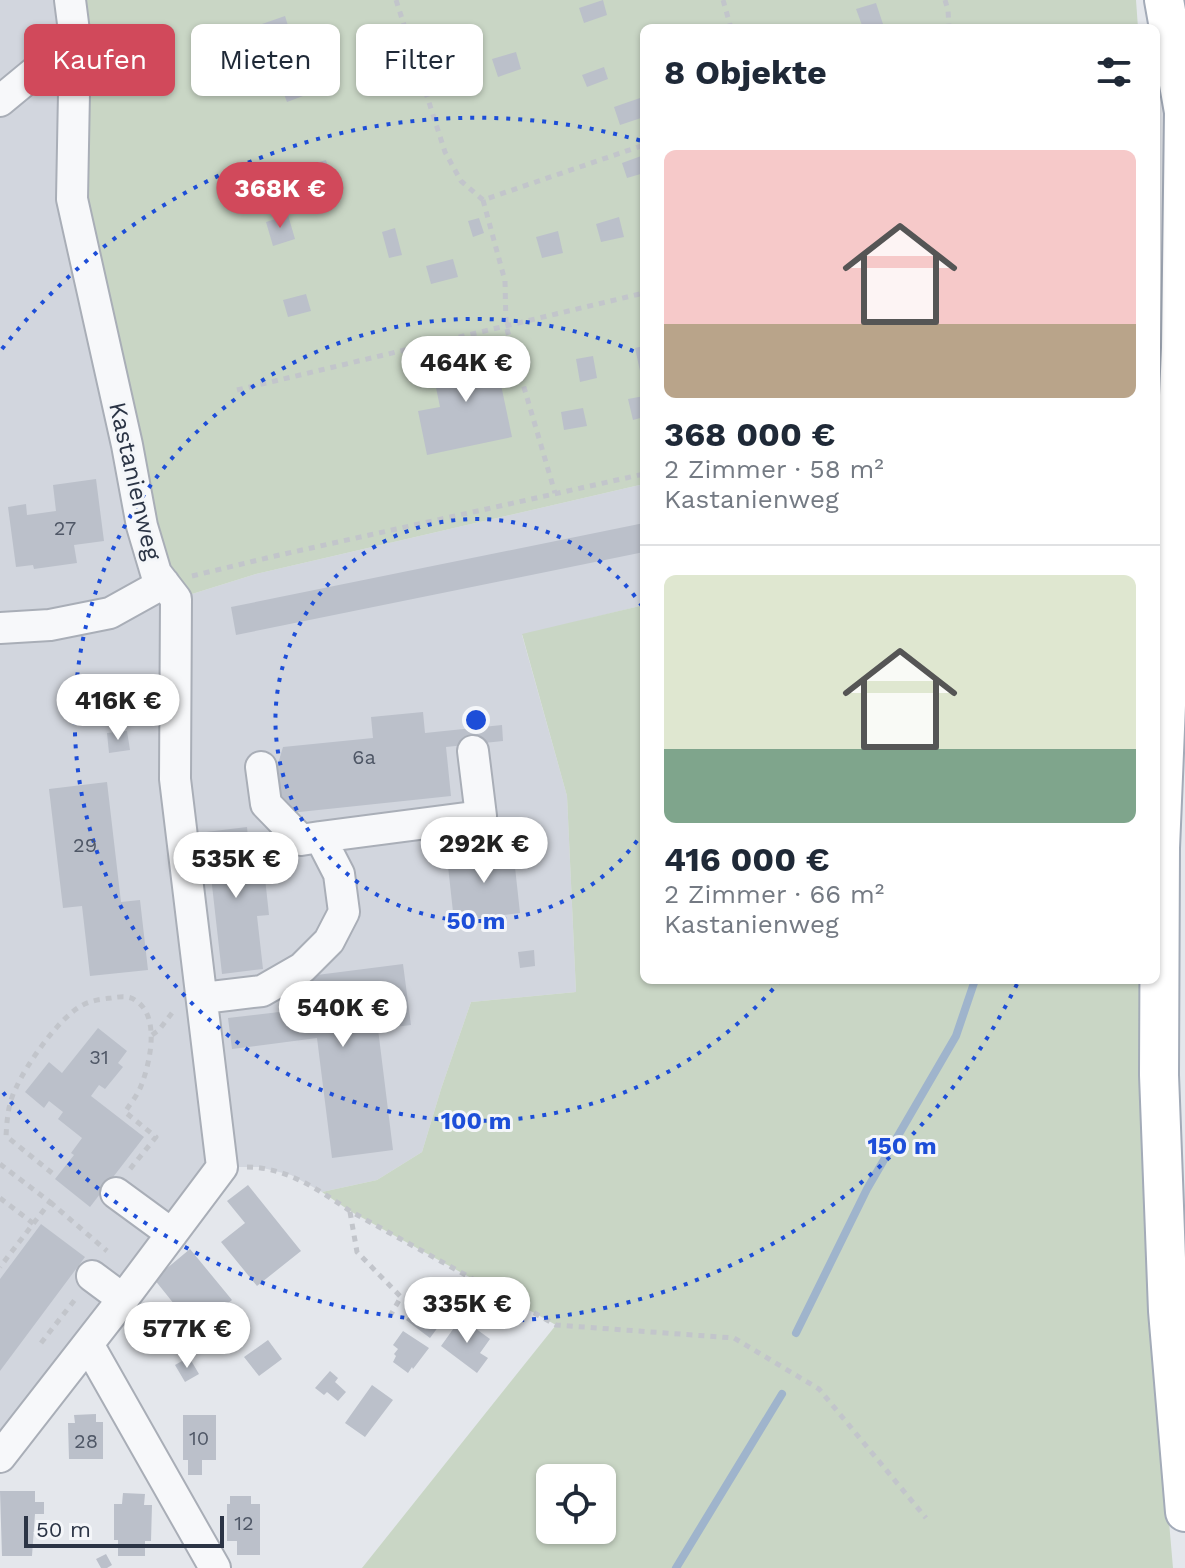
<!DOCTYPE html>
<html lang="de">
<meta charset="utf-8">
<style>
:root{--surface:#fff;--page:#f2f2f3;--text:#1f2937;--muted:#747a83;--line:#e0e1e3;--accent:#d1495b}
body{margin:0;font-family:"Work Sans",sans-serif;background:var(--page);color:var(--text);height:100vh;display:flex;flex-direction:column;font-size:30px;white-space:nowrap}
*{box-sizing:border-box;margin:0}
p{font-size:26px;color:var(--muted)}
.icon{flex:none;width:44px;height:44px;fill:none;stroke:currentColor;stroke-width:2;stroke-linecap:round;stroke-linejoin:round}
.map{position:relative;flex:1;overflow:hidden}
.sheet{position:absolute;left:640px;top:24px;width:520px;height:960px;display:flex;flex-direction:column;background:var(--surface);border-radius:12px;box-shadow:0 2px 6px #0004}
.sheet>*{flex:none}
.banner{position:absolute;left:24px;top:24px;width:496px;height:72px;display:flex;gap:16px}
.buttons{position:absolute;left:536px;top:1464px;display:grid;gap:16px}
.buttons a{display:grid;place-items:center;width:80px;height:80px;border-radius:12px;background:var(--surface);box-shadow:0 2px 6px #0004;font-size:40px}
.scale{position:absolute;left:24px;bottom:20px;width:200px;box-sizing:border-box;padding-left:8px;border:4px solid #2b3445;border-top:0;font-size:22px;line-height:28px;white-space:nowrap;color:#2b3445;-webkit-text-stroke:6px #f4f6f9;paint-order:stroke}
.price{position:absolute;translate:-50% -68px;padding:0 18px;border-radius:28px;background:#fff;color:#222;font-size:26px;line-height:52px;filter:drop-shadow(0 2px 4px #0008)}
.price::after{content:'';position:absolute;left:50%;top:48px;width:24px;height:18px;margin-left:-12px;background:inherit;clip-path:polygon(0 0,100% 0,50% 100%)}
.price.active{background:var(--accent);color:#fff}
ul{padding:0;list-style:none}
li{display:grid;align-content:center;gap:16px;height:424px;padding:0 24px}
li+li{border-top:2px solid var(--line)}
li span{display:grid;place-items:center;height:248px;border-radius:12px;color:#555}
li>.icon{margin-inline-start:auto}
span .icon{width:144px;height:144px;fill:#fffc;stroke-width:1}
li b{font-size:34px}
h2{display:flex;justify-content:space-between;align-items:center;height:96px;padding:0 24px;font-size:34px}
.tag{padding:0 28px;border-radius:12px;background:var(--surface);box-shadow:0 2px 6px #0004;font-size:28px;line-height:72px}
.tag.active{background:var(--accent);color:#fff}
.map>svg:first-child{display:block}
.built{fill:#d2d6de}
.green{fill:#c9d6c5;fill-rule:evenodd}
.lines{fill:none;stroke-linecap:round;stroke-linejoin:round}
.stream{stroke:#9fb4cc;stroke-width:8}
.building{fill:#bbc0ca}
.minor-casing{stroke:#a9aeb7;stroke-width:34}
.major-casing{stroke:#a3abb8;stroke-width:42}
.path{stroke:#c2c5cb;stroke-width:5;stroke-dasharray:6 6;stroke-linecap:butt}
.minor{stroke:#f7f8fa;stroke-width:30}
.major{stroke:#fff;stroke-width:38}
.ring{fill:none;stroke:#1d4ed8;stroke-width:4;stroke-dasharray:4 8}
.labels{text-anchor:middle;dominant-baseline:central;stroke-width:6;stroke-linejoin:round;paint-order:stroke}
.number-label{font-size:20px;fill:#4f5766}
.street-label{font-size:24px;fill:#2b3445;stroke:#f4f6f9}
.centre{fill:#1d4ed8;stroke:#f4f6f9;stroke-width:4}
.ring-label{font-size:24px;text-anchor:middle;font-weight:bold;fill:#1d4ed8;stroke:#f4f6f9;stroke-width:6;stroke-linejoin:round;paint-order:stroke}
</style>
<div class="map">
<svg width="1185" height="1568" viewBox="0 0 1185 1568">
<rect width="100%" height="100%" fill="#e4e7ec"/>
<path class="built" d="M0,0H70L176,599L256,574L644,484V605L522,635L567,796L576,992L471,1002L441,1089L422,1152L377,1180L322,1192L291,1175L259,1167H222L0,1457Z"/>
<path class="green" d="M70,0H1136L1138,28H644V484L256,574L176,599L72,199Z
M644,605V980H1141L1150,1301L1173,1568H362L556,1325L350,1211L322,1192L377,1180L422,1152L441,1089L471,1002L576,992L567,796L522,634ZM550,1478H602V1530H550Z"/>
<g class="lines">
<path class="stream" d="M796,1333L867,1189L956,1036L975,980
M676,1568L782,1394"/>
</g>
<path class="building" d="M603,0L607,15L584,23L579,8Z
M876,3L883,24L872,28H863L856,9Z
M285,16L290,32L267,40L262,24Z
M516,52L521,69L498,77L492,59Z
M229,62L233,78L214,83L211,67Z
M604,67L608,79L587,87L582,75Z
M305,77L311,93L287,102L281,86Z
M640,98L644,110V117L620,125L614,107Z
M644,155V173L627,178L622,163Z
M326,160L333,182L309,189L302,167Z
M288,215L295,239L273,246L266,222Z
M619,217L624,237L601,242L596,224Z
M479,218L484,233L473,237L468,221Z
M395,228L402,255L389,258L382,232Z
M558,231L563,253L542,258L536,237Z
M453,259L458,277L431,284L426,266Z
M306,294L311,311L288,317L283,300Z
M644,346V370L640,371L635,348Z
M493,347L512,437L427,455L418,411L440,407L433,373L447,370L444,357Z
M593,356L597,378L580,382L576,359Z
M644,396V417L633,420L628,399Z
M583,408L587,426L564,430L561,412Z
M96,479L104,541L74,545L77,563L34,569L33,565L16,567L8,507L26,504L27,515L56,511L53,485Z
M644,523V552L236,635L231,607Z
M423,712L425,733L502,725L503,741L446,747L451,796L290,813L281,800L277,767L283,747L373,738L371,717Z
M127,731L130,750L109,753L107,733Z
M107,782L121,902L140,900L148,970L90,976L82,906L63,908L49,789Z
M247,827L252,879L265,878L269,915L257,916L263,969L222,974L206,832Z
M513,849L520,913L454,921L447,857Z
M534,950L535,966L520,968L518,952Z
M403,964L411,1025L378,1029L393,1150L332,1158L317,1038L232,1049L228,1018L313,1008L309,976Z
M98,1028L127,1051L118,1063L123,1067L105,1089L99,1085L91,1096L144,1137L90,1207L55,1179L74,1155L71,1153L82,1138L58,1119L63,1112L49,1101L44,1108L25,1092L49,1062L62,1073Z
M248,1185L301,1251L257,1286L221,1242L245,1223L227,1201Z
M41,1224L85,1257L0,1371V1279Z
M190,1249L232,1300L195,1330L154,1279Z
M423,1297L447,1315L430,1338L406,1320Z
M461,1318L490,1339L480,1353L488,1358L477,1373L441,1346Z
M403,1331L429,1348L413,1369L412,1367L408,1373L393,1362L396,1356L394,1354L398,1349L393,1345Z
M268,1340L282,1359L259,1376L244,1357Z
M189,1357L199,1374L185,1382L175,1365Z
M330,1371L338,1378L335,1382L346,1392L338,1401L327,1392L324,1395L315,1388Z
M372,1385L393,1400L365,1437L345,1423Z
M96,1414V1422H103V1459H69L68,1423H75L74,1415Z
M183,1415H216V1460H202V1475H188V1460H183Z
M0,1491H35V1502H44V1514H35L32,1556H2Z
M123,1493L145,1494L144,1505H152L151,1541H145V1556H118V1540H114V1504H122Z
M230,1496H251V1504H260V1555H237V1541H227V1504H230Z
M106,1554L112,1565L107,1568H101L96,1559Z"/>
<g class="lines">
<g class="minor-casing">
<path id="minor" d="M0,101L75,39
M0,628L50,625L110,613L164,583
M320,837L481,816L473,751
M203,998L262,991L302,968L329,941L344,912L339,874L320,837L301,840L266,804L261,767
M116,1193L172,1234
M92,1276L123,1299
M88,1344L215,1568
M0,1457L123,1299L222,1167L175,779L176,599L156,573L142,526L127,445L72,199L75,39L70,0"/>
</g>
<g class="major-casing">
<path id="major" d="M1164,0L1184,112L1181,348L1160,848L1159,1075L1168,1311L1185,1512"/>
</g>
<path class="path" d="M396,0L445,152L461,181L483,200L644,145
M723,0L731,28
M945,0L948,10L949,28
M483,200L505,281L506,326L555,493
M237,390L644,293
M192,576L275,556L644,474
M152,1035L159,1030L175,1009
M0,1164L50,1202L0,1267
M247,1167C286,1167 319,1190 350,1211L556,1325L734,1338L819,1389L926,1518
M52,1173L6,1136C7,1120 8,1103 16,1088C26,1065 59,1018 81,1006C89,1001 101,999 111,998C118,997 128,995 135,1000C161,1016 150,1063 141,1086C137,1096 130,1104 125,1112L156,1137L130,1169
M0,1198L34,1224
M50,1202L107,1251
M350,1212L357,1252L401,1297L390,1316
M41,1343L77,1297"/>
<use href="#minor" class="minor"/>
<use href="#major" class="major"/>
</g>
<g class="ring">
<path d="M644 831A201 201 0 1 1 644 609"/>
<path d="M781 980A401 401 0 1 1 642 355"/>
<path d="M1017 984A602 602 0 0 1 2 1091M2 349A602 602 0 0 1 642 141"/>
</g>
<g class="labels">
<g class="number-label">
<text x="65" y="528">27</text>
<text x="364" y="757">6a</text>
<text x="85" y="845">29</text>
<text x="99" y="1057">31</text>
<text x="199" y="1438">10</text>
<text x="86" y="1441">28</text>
<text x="244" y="1523">12</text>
</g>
<g class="street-label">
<text transform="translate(135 481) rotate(77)">Kastanienweg</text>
</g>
</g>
<circle cx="476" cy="720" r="12" class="centre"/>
<g class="ring-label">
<text x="476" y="929">50 m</text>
<text x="476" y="1129">100 m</text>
<text x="902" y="1154">150 m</text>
</g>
</svg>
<div class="buttons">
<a><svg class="icon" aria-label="locate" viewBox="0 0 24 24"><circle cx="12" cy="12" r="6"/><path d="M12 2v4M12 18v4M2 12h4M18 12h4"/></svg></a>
</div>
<div class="scale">50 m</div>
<b class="price active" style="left:280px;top:230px">368K €</b>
<b class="price" style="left:466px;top:404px">464K €</b>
<b class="price" style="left:118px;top:742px">416K €</b>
<b class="price" style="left:484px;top:885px">292K €</b>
<b class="price" style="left:236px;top:900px">535K €</b>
<b class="price" style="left:343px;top:1049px">540K €</b>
<b class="price" style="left:467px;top:1345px">335K €</b>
<b class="price" style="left:187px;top:1370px">577K €</b>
<div class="banner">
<a class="tag active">Kaufen</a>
<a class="tag">Mieten</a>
<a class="tag">Filter</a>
</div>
<section class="sheet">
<h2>8 Objekte<svg class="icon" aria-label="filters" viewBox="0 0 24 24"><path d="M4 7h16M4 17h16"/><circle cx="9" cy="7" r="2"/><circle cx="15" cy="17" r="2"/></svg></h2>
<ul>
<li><span style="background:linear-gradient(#f6c9c9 70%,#b9a48a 0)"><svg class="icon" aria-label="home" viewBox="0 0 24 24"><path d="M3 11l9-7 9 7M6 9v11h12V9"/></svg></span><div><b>368 000 €</b><p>2 Zimmer · 58 m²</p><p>Kastanienweg</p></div></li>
<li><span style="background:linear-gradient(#dfe7d0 70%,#7fa58c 0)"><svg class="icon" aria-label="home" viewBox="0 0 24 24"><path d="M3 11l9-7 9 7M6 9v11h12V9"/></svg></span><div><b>416 000 €</b><p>2 Zimmer · 66 m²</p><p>Kastanienweg</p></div></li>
</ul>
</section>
</div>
